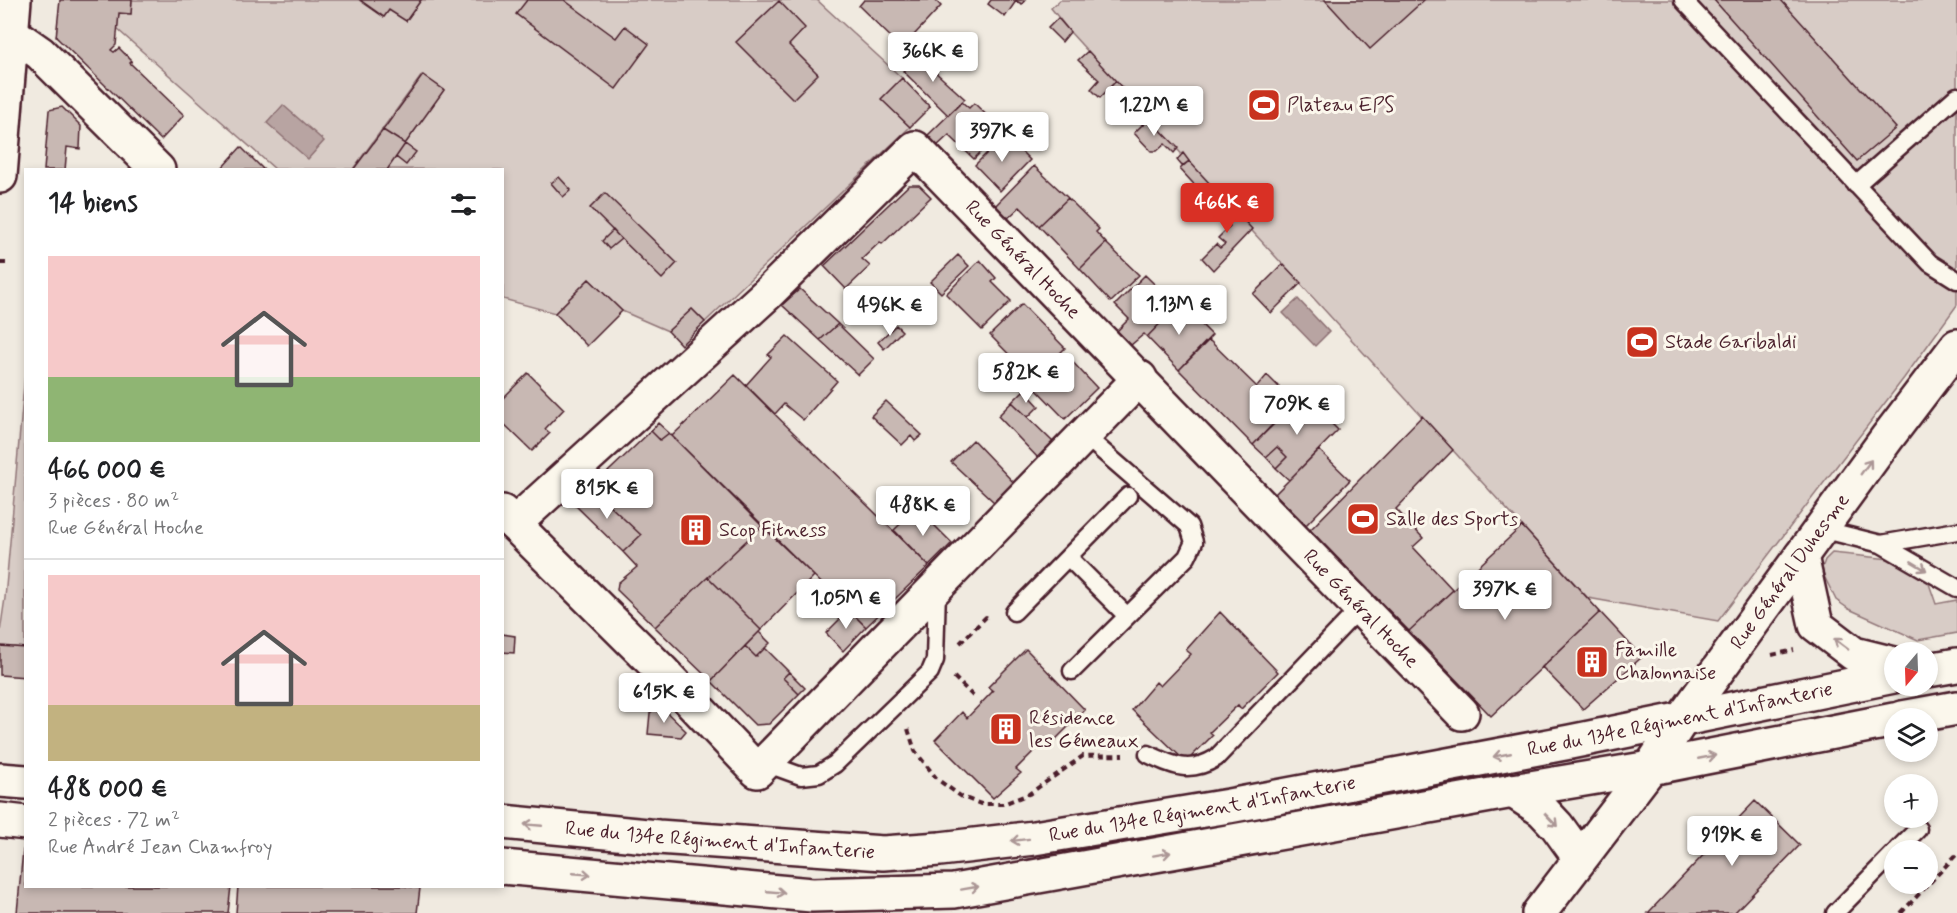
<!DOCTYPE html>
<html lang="fr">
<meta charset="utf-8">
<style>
:root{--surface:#fff;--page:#f6f6f6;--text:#202124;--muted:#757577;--line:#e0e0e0;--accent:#d93025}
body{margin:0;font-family:Mynerve,sans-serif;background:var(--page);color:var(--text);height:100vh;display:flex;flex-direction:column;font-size:22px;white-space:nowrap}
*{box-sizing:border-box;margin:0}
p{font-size:20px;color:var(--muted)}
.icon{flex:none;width:33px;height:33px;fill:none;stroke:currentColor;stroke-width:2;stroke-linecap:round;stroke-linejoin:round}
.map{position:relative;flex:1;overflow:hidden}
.drawer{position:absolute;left:24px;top:168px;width:480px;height:720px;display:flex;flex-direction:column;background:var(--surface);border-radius:0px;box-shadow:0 3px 9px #0003}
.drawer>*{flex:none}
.needle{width:39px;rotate:199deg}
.fabs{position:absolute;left:1884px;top:642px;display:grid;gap:12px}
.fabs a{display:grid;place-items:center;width:54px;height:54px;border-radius:50%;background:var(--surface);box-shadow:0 3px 9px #0003;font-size:30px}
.price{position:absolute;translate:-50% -51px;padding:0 14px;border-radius:6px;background:#fff;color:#222;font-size:20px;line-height:39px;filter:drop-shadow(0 2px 3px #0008)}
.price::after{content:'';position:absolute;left:50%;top:36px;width:18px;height:14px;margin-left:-9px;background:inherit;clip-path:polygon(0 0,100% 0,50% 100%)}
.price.current{background:var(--accent);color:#fff}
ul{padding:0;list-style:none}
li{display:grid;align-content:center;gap:12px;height:318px;padding:0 24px}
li+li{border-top:2px solid var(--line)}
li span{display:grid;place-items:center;height:186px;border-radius:0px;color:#555}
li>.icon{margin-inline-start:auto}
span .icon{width:108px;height:108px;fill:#fffc;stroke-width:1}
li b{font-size:26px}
h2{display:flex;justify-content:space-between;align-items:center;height:72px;padding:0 24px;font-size:26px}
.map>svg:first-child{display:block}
.green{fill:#d8ccc6;stroke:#917678;stroke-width:1.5}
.water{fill:#b8a4a2;stroke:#8c6f72;stroke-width:1.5}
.building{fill:#c8b8b3;stroke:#4a1f2b;stroke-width:1.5}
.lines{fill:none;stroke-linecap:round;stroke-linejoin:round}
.service-casing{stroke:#4a1f2b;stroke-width:21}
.minor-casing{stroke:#4a1f2b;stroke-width:38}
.secondary-casing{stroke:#4a1f2b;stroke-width:38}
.primary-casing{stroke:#4a1f2b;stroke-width:38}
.path{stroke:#4a1f2b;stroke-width:4;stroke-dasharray:6 4.5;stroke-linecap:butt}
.service{stroke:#fbf7ec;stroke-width:16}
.minor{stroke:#fbf7ec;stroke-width:33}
.secondary{stroke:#fbf7ec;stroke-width:33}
.primary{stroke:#fbf7ec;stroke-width:33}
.oneway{stroke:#ab9695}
.labels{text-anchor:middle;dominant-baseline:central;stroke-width:6;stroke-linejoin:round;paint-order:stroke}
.poi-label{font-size:20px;fill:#4a1f2b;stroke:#fbf7ec;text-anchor:start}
.street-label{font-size:20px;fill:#4a1f2b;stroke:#fbf7ec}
</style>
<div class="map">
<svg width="1957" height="913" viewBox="0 0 1957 913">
<rect width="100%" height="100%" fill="#f0eae0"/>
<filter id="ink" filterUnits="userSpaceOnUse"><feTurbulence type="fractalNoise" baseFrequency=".0167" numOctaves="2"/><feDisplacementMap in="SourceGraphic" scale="12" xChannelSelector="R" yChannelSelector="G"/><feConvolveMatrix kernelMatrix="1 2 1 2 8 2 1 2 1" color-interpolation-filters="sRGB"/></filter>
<g filter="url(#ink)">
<path class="green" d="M132,0H359L384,17L389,10L406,21L421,0H817L902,78L882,99L910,127L705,322L692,309L668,331L622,311L589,279L555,313L503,299L502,170L387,169L444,90L422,75L353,169H275L117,29L119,13L131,14Z
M1060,0H1957V305L1904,378L1718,621L1588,598L1070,32L1051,8Z
M25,374V648L0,646V632L5,598Z
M1832,553L1890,559L1926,575L1936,604L1957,600V633L1918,640L1849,609L1836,600L1825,578L1822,568L1825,560Z"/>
<path class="water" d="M283,105L324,141L308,159L267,123Z
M1298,299L1329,332L1315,346L1283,313Z"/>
<path class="building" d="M60,0H132L131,14L119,13L116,45L111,50L114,52L119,48L132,61L130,63L184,115L161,140L56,37Z
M360,0H421L406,21L389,10L384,17Z
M527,0H564L616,38L625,26L649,44L616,89L516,14Z
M864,0H935L941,6L902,48L859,6Z
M991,0H1025L1022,4L1016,1L1005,17L988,4Z
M1325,0H1424L1370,49Z
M1714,0H1781L1896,128L1857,161Z
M779,1L805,28L789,45L818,74L793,99L736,42Z
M1058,18L1070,32L1062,42L1048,28Z
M923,51L937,65L933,70L965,99L948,115L903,71Z
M1088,51L1116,81L1100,98L1091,89L1099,80L1078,60Z
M423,75L444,90L405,144L383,130Z
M902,78L930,107L910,127L881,99Z
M1116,81L1149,118L1143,125L1122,102L1120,104L1107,90Z
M962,102L969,108L974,103L1002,130L974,159L949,135L937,146L927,136Z
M62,107L81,126L80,149L67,147L65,170H44L49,110Z
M1149,118L1178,148L1174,153L1165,144L1157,151H1151L1134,133Z
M383,130L405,144L387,170H353Z
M1005,135L1030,160L1000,191L975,165Z
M405,144L416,152L406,165L396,157Z
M241,147L264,170H220Z
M1183,153L1189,161L1182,166L1177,160Z
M1189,161L1222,197L1213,205L1180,169Z
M1034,166L1068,198L1039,226L1020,207L1007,219L995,206Z
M559,177L571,190L563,197L551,183Z
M909,185H919L931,197L882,244L880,242L862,259L870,266L846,289L824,266Z
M605,193L677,263L662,279L590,208Z
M1204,195L1213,205L1205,213L1195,203Z
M1222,197L1252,229L1213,270L1202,258L1216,244L1220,248L1225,244L1218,238L1230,226L1212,206Z
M1068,198L1099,229L1096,232L1106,243L1080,269L1039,226Z
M613,230L621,239L609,249L602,241Z
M1106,243L1139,275L1111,302L1080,269Z
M958,255L969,266L941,293L930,282Z
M980,260L996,278L992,282L1011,301L982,330L946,294Z
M1283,264L1301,283L1271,313L1253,294Z
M1145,275L1177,306L1147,337L1144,334L1131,345L1117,331L1129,319L1115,305Z
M589,279L622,311L587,346L555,313Z
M800,289L838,324L820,340L782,305Z
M1180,303L1212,335L1179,370L1147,337Z
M1022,304L1065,348L1034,380L990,335Z
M692,309L705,322L681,345L668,331Z
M838,324L874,359L858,375L820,340Z
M896,325L902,331L884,349L878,342Z
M787,336L837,381L803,420L784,404L775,414L746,385L771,357L768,355Z
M1209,340L1257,387L1267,375L1295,403L1253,445L1179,370Z
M1066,355L1097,388L1065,419L1034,387Z
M528,373L564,409L545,429L550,433L532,451L502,422V399Z
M735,375L929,566L866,627L672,436Z
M1024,390L1039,406L1028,417L1012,402Z
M1302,394L1338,430L1289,480L1276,468L1287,457L1277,447L1266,457L1253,445Z
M886,401L922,435L915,441L911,436L902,445L871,416Z
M1012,402L1054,443L1038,458L998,416Z
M1422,416L1453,450L1396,509L1423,538L1413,547L1453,590L1409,631L1310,530Z
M658,423L669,433L660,440L651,431Z
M651,431L660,440L669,433L762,526L655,627L617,590L618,583L637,567L623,552L641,535L591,488Z
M973,440L1014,483L994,502L951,462Z
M1277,447L1287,457L1276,468L1266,457Z
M1319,450L1350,480L1306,525L1275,494Z
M591,488L641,535L623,552L573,503Z
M917,508L952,543L929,566L894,530Z
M762,526L814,576L761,630L708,577Z
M1522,526L1600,612L1491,716L1409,631Z
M708,577L761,630L711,681L655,627Z
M849,610L866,627L843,651L826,633Z
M1220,612L1278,672L1241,709L1238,705L1210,732L1213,735L1186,762L1132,710L1156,682L1160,686L1191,654L1186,650Z
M1600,612L1642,657L1583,709L1542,667Z
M759,632L770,643L756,657L745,646Z
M502,634L515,636L514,653L502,652Z
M0,646L26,648V677L0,675Z
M745,646L756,657L765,648L789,672L783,678L799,694L769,724L755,725L711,681Z
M1026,649L1085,710L1048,747L1043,742L1016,769L1021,773L993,798L935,740L962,712L967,718L993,691L988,687Z
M789,672L805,688L799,694L783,678Z
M659,705L686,731L681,737L648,734L650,713Z
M1755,801L1800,845L1734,913H1648Z
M23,850H26V886H231L228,913H17Z
M238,886H403L420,888L417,913H236Z"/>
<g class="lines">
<g class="service-casing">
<path id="service" d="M1683,0L1930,263L1957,280
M1856,185L1957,96
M1821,529L1881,544L1957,588
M1881,544L1957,531
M1068,557L1127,616
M1014,612L1128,496
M1072,671L1187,557L1194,542L1189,526L1084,435
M1148,754C1173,766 1190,774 1216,758L1361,607
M765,763L801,776L819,774L835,764L930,672L935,660L937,588
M1897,850L1918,829
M1835,913L1894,853"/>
</g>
<g class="minor-casing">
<g id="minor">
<path d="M0,25L40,53L158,170"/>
<path d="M502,512L664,673L757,771L1140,378"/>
<path id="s1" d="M514,524L767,294L915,148L1462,713"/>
<path d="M1801,556L1816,625L1854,654L1894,664"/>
<path d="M1513,791L1542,810L1557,826L1580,858"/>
<path id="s2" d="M1539,913L1650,768L1683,718L1887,438L1957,346"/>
</g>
</g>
<g class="secondary-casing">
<path id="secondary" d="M0,176L14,0"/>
</g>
<g class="primary-casing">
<g id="primary">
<path d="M1928,670L1957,665"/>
<path d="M1902,718L1957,708"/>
<path d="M0,780L26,782"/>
<path d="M0,820L26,823"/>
<path id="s3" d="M502,822L658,837L883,853L940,849L1034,838L1229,806L1570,742L1894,676"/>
<path d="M502,867L812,895L954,891L1513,791L1650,768L1894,720"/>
</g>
</g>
<path class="path" d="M0,263H8
M960,643L986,617L989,620
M1772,655L1794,650
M954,677L975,698
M908,729L915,751L937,779L962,797L981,804H1003L1029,794L1083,756L1123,755
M1901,913L1957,854"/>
<use href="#service" class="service"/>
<use href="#minor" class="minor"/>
<use href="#secondary" class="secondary"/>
<use href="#primary" class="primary"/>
</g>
<defs><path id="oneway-shaft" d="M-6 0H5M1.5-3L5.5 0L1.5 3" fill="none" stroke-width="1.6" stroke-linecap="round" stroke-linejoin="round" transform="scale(1.5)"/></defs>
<g class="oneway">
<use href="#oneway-shaft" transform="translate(1866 467) rotate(-54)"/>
<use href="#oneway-shaft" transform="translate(1919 566) rotate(31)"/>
<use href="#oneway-shaft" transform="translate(1841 644) rotate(-143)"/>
<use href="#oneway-shaft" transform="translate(1502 755) rotate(169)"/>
<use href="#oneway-shaft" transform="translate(1707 757) rotate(-11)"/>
<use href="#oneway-shaft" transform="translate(1551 820) rotate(46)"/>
<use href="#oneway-shaft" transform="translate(533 825) rotate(-175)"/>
<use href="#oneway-shaft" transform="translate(1020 840) rotate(173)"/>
<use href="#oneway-shaft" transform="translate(1162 854) rotate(-10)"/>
<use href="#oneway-shaft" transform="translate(582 874) rotate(5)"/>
<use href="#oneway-shaft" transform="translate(970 888) rotate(-10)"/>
<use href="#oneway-shaft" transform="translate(776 892) rotate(5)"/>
</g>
</g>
<defs>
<g id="stadium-square" transform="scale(1.725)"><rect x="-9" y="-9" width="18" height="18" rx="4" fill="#c8321e" stroke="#fbf7ec"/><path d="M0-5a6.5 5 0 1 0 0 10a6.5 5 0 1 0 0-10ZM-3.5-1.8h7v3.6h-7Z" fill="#fff"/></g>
<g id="building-square" transform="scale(1.725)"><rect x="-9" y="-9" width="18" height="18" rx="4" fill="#c8321e" stroke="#fbf7ec"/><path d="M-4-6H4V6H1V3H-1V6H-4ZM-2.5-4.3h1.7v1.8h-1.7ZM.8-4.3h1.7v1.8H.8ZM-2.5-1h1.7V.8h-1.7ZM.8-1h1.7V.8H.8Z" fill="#fff"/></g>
</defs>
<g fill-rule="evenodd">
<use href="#stadium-square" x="1264" y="105"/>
<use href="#stadium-square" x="1642" y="342"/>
<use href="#stadium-square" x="1363" y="519"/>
<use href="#building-square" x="696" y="530"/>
<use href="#building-square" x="1592" y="662"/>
<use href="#building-square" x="1006" y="729"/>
</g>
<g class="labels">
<g class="poi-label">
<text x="1287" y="105">Plateau EPS</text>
<text x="1665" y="342">Stade Garibaldi</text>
<text x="1386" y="519">Salle des Sports</text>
<text x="719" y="530">Scop Fitness</text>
<text x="1615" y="650">Famille<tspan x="1615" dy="23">Chalonnaise</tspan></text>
<text x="1029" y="718">Résidence<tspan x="1029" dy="23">les Gémeaux</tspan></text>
</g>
<g class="street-label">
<text stroke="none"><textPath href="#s1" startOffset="705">Rue Général Hoche</textPath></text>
<text stroke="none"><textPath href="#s2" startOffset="424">Rue Général Duhesme</textPath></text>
<text stroke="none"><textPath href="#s1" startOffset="1191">Rue Général Hoche</textPath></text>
<text stroke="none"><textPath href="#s3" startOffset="1191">Rue du 134e Régiment d'Infanterie</textPath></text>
<text stroke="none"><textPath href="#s3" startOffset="705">Rue du 134e Régiment d'Infanterie</textPath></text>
<text stroke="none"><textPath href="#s3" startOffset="219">Rue du 134e Régiment d'Infanterie</textPath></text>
</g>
</g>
</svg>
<div class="fabs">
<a><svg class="needle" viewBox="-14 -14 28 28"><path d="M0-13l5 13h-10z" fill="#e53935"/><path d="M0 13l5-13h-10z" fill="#757577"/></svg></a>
<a><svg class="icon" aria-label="layers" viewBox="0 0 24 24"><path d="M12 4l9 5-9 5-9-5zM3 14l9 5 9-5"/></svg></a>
<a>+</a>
<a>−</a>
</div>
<b class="price" style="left:933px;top:83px">366K €</b>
<b class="price" style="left:1154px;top:137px">1.22M €</b>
<b class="price" style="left:1002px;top:163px">397K €</b>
<b class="price current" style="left:1227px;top:234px">466K €</b>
<b class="price" style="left:1179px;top:336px">1.13M €</b>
<b class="price" style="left:890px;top:337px">496K €</b>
<b class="price" style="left:1026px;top:404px">582K €</b>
<b class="price" style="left:1297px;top:436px">709K €</b>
<b class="price" style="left:607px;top:520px">815K €</b>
<b class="price" style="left:923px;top:537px">488K €</b>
<b class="price" style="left:1505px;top:621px">397K €</b>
<b class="price" style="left:846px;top:630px">1.05M €</b>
<b class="price" style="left:664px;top:724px">615K €</b>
<b class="price" style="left:1732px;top:867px">919K €</b>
<section class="drawer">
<h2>14 biens<svg class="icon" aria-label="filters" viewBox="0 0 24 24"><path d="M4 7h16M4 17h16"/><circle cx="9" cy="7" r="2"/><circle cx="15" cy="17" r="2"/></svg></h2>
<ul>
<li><span style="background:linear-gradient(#f6c9c9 65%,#8fb573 0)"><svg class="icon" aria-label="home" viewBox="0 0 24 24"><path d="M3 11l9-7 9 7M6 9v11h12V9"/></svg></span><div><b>466 000 €</b><p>3 pièces · 80 m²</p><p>Rue Général Hoche</p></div></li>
<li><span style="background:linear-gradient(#f6c9c9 70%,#c2b280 0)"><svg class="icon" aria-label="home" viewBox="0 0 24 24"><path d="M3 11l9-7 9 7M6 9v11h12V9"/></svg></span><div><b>488 000 €</b><p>2 pièces · 72 m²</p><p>Rue André Jean Chamfroy</p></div></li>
</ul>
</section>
</div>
